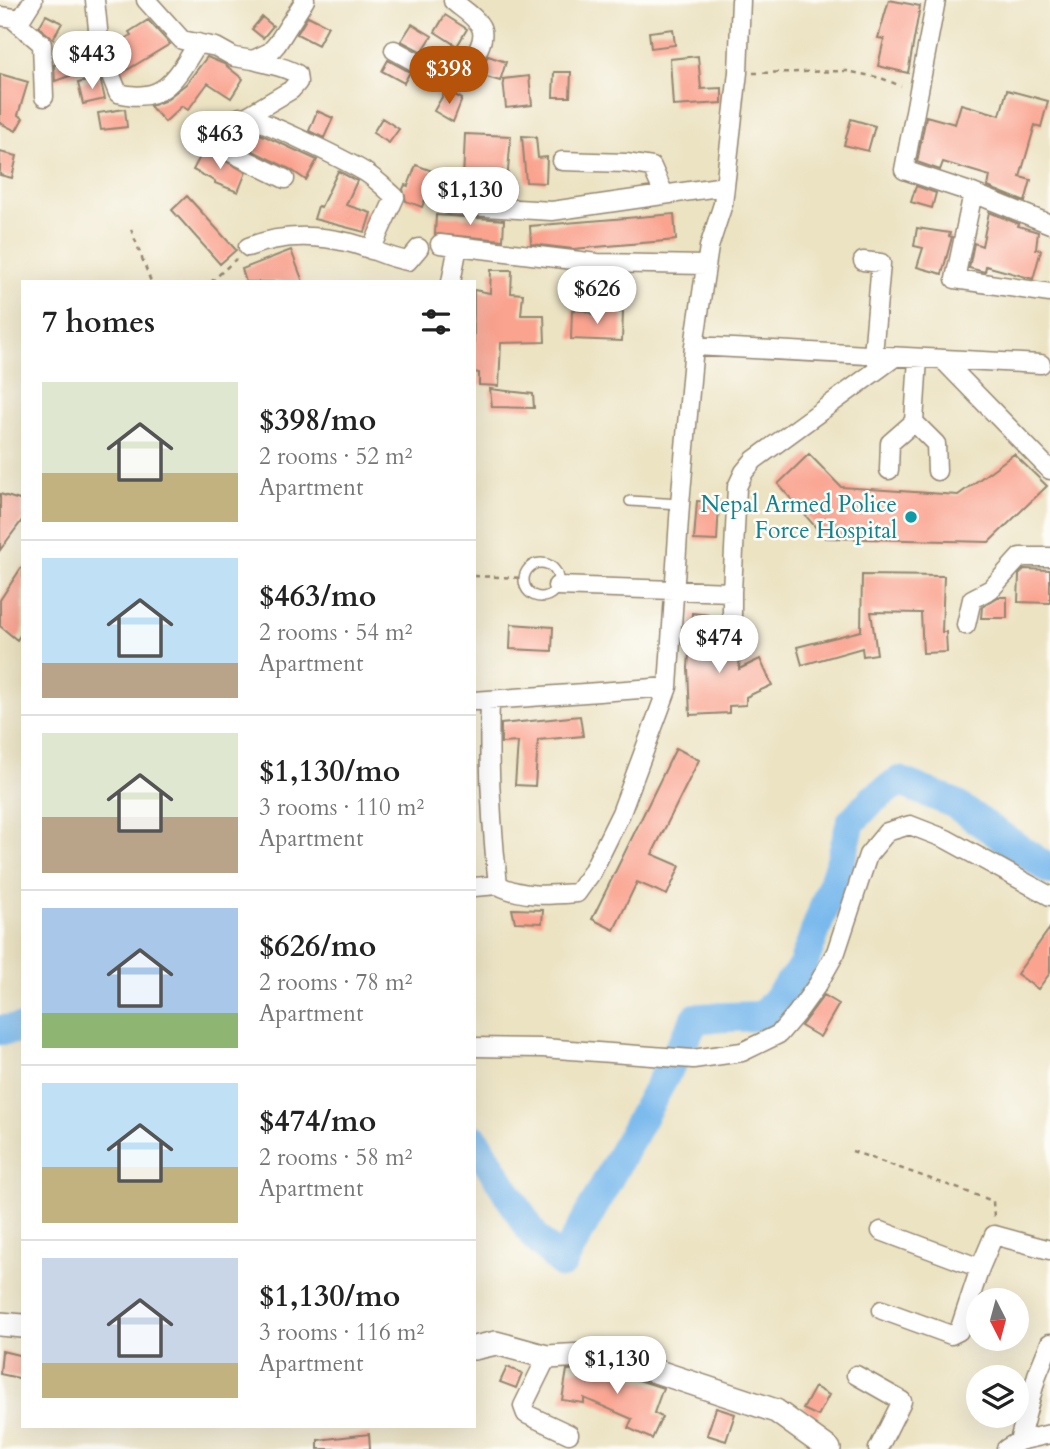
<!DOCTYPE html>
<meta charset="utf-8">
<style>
:root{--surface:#fff;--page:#f2f2f2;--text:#222;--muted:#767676;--line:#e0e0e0;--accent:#b45309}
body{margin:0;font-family:Cardo,serif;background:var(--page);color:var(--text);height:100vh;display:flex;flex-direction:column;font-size:26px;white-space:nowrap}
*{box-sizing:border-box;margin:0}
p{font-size:23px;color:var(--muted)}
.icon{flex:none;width:38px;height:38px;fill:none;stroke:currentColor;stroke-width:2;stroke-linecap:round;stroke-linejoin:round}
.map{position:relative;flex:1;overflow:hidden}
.details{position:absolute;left:21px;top:280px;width:455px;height:1148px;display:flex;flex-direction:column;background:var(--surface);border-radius:0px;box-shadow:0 7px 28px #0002}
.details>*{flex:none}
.needle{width:46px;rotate:174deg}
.controls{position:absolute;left:966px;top:1288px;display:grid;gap:14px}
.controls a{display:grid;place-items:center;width:63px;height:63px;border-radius:50%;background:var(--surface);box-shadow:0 7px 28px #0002;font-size:35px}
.price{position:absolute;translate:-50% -60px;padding:0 16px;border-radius:24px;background:#fff;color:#222;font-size:23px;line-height:46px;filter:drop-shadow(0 2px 4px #0008)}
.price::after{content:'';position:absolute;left:50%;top:42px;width:21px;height:16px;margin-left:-10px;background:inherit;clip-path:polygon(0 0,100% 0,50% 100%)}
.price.selected{background:var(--accent);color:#fff}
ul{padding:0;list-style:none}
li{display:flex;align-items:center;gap:21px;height:175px;padding:0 21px}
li+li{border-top:2px solid var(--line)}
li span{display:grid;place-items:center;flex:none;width:196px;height:140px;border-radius:0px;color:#555}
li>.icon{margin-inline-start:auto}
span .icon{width:84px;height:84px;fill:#fffc;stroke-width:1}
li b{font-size:30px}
h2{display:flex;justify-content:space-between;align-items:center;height:84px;padding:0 21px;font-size:30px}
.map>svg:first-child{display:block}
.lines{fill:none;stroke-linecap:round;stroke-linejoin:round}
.river{stroke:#79b9ed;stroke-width:30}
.building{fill:#faa38f}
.service-casing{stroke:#948670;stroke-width:12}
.minor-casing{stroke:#948670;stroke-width:21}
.tertiary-casing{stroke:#948670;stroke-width:26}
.path{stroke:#948670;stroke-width:2.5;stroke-dasharray:5 5;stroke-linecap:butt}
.service{stroke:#fff;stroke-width:9}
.minor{stroke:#fff;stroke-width:18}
.tertiary{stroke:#fff;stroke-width:23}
.culture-dot{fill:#0f9aa8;stroke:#fdfcf7;stroke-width:2.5}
.labels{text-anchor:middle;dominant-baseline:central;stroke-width:5;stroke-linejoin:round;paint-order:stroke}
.culture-label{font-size:23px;fill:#0d838f;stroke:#fdfcf7;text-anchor:end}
</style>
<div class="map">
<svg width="1050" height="1449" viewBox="0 0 1050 1449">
<rect width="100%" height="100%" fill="#fdfcf7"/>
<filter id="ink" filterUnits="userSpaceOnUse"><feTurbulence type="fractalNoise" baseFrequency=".0143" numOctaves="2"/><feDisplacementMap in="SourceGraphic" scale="14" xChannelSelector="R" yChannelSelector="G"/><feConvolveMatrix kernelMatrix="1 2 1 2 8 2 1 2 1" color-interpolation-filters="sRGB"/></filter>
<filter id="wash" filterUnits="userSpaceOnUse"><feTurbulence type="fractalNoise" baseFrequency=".00686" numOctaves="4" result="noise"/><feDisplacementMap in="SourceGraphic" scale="28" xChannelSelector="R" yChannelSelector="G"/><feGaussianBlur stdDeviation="1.57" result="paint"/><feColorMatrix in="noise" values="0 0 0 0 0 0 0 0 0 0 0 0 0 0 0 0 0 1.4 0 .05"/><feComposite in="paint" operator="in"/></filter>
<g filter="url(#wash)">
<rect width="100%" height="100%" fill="#ece3c3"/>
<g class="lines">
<path class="river" d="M0,1030L23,1029
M474,1139L535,1237L562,1264L696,1018L763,1016L802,968L841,860L851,822L872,800L899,781L953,803L1050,870"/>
</g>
<g id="blocks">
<path class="building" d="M889,0L920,6L908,73L878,66L884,39L878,38Z
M46,15L62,23L53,39L39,27Z
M445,15L467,29L457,46L435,32Z
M308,16L328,26L318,45L297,34Z
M262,17L273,26L263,38L252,29Z
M148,20L170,44L122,73L112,47L131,35L129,32Z
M412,24L432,36L422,52L401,41Z
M673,29L675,45L651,48L649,32Z
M488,56L506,62L500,81L476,74Z
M698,56L701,89L722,88V103L673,106L670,59Z
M76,57L81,72L55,81L54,65Z
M207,57L224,64L243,79L231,98L208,83L188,110L182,106L165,122L150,106L164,101L186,84Z
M388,60L410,72L404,83L382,71Z
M554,72H571L570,97H553Z
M0,74L28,82L18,115L23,118L16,131L0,123Z
M529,76L532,105L506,108L503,79Z
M100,78L105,99L83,104L78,83Z
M446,90L462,99L453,122L434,111Z
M1007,90L1048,101L1041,127L1035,125L1020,177L1031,180L1025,202L988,187L990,176L943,162L940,170L917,162L926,116L955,124L961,104L1000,115Z
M125,109L127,127L101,130L98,113Z
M317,111L333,118L324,138L309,131Z
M382,118L399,129L389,143L373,133Z
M851,119L875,126L868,151L844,145Z
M258,133L317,160L306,180L290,169L251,150Z
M465,134L511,136L507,182L463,180Z
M522,136L536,137L538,158L547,157L546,183L526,182Z
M204,149L246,172L238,192L215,183V181L193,170Z
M0,152L17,156L12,178L0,175Z
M416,165L435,172L422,207L406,201L403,189L405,185L408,186Z
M338,171L357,181L346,205L371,213L365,232L314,219L318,206L321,207Z
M916,186L936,193L932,208L911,202Z
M187,196L236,250L220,264L172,210Z
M989,212L1019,224L1018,226L1038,232L1036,249L1041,250L1033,279L986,266L985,272L969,268L974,243L982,246Z
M674,214L676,240L573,249L531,244L530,226Z
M436,215L504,220L503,240L435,234Z
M917,228L950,233L949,236L952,237L942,274L917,267L923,248L914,246Z
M291,250L303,282H246L242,269Z
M491,270H512L511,293L523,294L521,315H544L545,342L501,343L499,386L479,385V373L474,372V290L490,293Z
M572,310L585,311L594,315L602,311L623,312L622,341L571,339Z
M490,389L533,394L534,408L492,407Z
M809,454L841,487L958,495L1014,454L1047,486L989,542L825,538L778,484Z
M0,494L23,501V519L0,550Z
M697,501L719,503L717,541L694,540Z
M23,565V631L17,640L0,626V600Z
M1024,569L1050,570V603L1018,602L1019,575Z
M862,575L944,576L942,632H946L947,652L923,653L921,613L871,612L877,654L863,656L862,648L802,665L797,647L861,631Z
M998,597H1007V618H981L982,607Z
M692,613L708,615L707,653H740L739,669L760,659L772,685L746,697V705L729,706V713L690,715L688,668Z
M511,624L553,627L552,651L510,649Z
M580,716L583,736L538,740L535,786L515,785L518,742L501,743V724Z
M676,748L699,760L652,854L680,866L667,895L637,882L614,930L592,919Z
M512,909L543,910L542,923L515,922Z
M1050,928V973L1038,989L1017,974Z
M824,995L839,1004L820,1037L801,1026Z
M2,1351L23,1356V1379L0,1374Z
M507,1367L522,1373L516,1388L500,1382Z
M602,1368L663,1388L654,1413L662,1417L652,1439L628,1428L632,1419L584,1398V1403L562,1400L567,1370Z
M815,1387L829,1395L818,1416L803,1409Z
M716,1408L735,1414L726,1441L707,1435Z
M369,1434L370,1449H318V1440Z"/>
</g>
</g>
<g filter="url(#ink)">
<use href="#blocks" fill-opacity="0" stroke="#948670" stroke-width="2"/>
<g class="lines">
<g class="service-casing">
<path id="service" d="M630,501L680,504
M524 580a17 17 0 1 1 34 0a17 17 0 1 1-34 0Z"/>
</g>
<g class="minor-casing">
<path id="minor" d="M95,0L100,48L118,93C164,105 176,78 198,43
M146,0L182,40L216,47L234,57L253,60L270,52L277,44L305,0
M936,0L904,170L973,193L1050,224
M0,16L21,19L33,0
M13,19L42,44L44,97
M394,50L443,77L459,78C468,65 491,40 479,24C473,15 461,8 453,1
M247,116L291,90L298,82L297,74C282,65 269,65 253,60
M562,161L626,163L652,167L664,194
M285,179L218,146C223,136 229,120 241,117C254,114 350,163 365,172C376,179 386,189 395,197L371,250
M973,193L955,279L1050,293
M450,205L552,211L725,186
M440,244L597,263
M248,247C281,234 316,234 351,243C371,248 388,258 408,261L419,248
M863,261L881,263L873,355
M451,282L458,246
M594,304L597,263L706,265
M694,346L1041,364
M942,359L1050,470
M914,422L936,444L937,471
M889,470L890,443L914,422L918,358
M557,586L732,592
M966,625L972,599L991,589L1020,557H1050
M732,641V592L737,487L744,472L754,460L895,357
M490,700C488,761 491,823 498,885C522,898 551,895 577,893L592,872L621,813L668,687L680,504L694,346L709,247L723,204L738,72L741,0
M474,701L668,687
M474,887L498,885
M474,1047L543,1048L693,1059L742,1052L779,1034L797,1013L818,984L836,952L868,855L887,832L910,825L946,839L1050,896
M881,1231L980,1268
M882,1310L951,1335L959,1331L980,1268L994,1235L1050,1250
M547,1357L523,1406L526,1414L569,1434
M856,1375L902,1401L878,1449
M1019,1441L1050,1434
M1006,1449L1019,1441L1037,1375L1050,1343"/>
</g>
<g class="tertiary-casing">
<path id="tertiary" d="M0,1324L23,1326
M474,1348L496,1343L547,1357L604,1354L776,1411L829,1449"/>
</g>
<path class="path" d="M753,73L847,71L881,78L901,86
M131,229L151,282
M211,282L236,259
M474,576L524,578
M852,1151L993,1201L994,1218"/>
<use href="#service" class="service"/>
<use href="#minor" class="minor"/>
<use href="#tertiary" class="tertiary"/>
</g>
</g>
<circle class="culture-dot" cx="911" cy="517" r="7"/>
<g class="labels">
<g class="culture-label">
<text x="897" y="504">Nepal Armed Police<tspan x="897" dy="26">Force Hospital</tspan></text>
</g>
</g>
</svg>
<div class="controls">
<a><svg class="needle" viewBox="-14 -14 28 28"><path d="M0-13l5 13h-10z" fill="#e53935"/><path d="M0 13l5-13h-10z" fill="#767676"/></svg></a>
<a><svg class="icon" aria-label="layers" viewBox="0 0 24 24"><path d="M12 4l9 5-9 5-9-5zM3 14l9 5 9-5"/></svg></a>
</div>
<b class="price" style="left:92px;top:91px">$443</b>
<b class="price selected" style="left:449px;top:106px">$398</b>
<b class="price" style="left:220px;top:171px">$463</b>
<b class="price" style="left:470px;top:227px">$1,130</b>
<b class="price" style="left:597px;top:326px">$626</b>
<b class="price" style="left:719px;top:675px">$474</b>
<b class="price" style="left:617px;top:1396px">$1,130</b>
<section class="details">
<h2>7 homes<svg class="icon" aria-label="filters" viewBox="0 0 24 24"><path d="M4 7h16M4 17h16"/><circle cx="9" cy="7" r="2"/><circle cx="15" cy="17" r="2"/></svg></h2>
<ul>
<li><span style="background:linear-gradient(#dfe7d0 65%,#c2b280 0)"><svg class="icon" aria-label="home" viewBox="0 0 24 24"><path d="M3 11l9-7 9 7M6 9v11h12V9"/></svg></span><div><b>$398/mo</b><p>2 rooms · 52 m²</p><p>Apartment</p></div></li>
<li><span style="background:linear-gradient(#bfe0f5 75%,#b9a48a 0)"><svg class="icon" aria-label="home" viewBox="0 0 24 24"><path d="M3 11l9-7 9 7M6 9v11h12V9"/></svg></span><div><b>$463/mo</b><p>2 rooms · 54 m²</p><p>Apartment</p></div></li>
<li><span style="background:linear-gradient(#dfe7d0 60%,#b9a48a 0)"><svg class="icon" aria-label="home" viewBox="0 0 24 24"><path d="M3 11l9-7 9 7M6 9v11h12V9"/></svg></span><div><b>$1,130/mo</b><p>3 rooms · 110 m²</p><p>Apartment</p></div></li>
<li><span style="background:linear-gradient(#a9c7e8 75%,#8fb573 0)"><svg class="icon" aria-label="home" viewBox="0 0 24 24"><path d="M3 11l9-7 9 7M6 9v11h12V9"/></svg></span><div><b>$626/mo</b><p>2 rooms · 78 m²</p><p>Apartment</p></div></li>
<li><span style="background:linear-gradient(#bfe0f5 60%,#c2b280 0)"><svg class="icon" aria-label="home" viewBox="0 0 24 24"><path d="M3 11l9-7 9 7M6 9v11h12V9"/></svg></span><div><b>$474/mo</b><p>2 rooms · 58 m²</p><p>Apartment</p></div></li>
<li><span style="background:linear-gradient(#c9d6e8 75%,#c2b280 0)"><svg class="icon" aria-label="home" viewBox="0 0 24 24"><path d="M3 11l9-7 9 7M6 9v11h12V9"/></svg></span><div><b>$1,130/mo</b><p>3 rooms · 116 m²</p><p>Apartment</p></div></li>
</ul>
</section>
</div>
